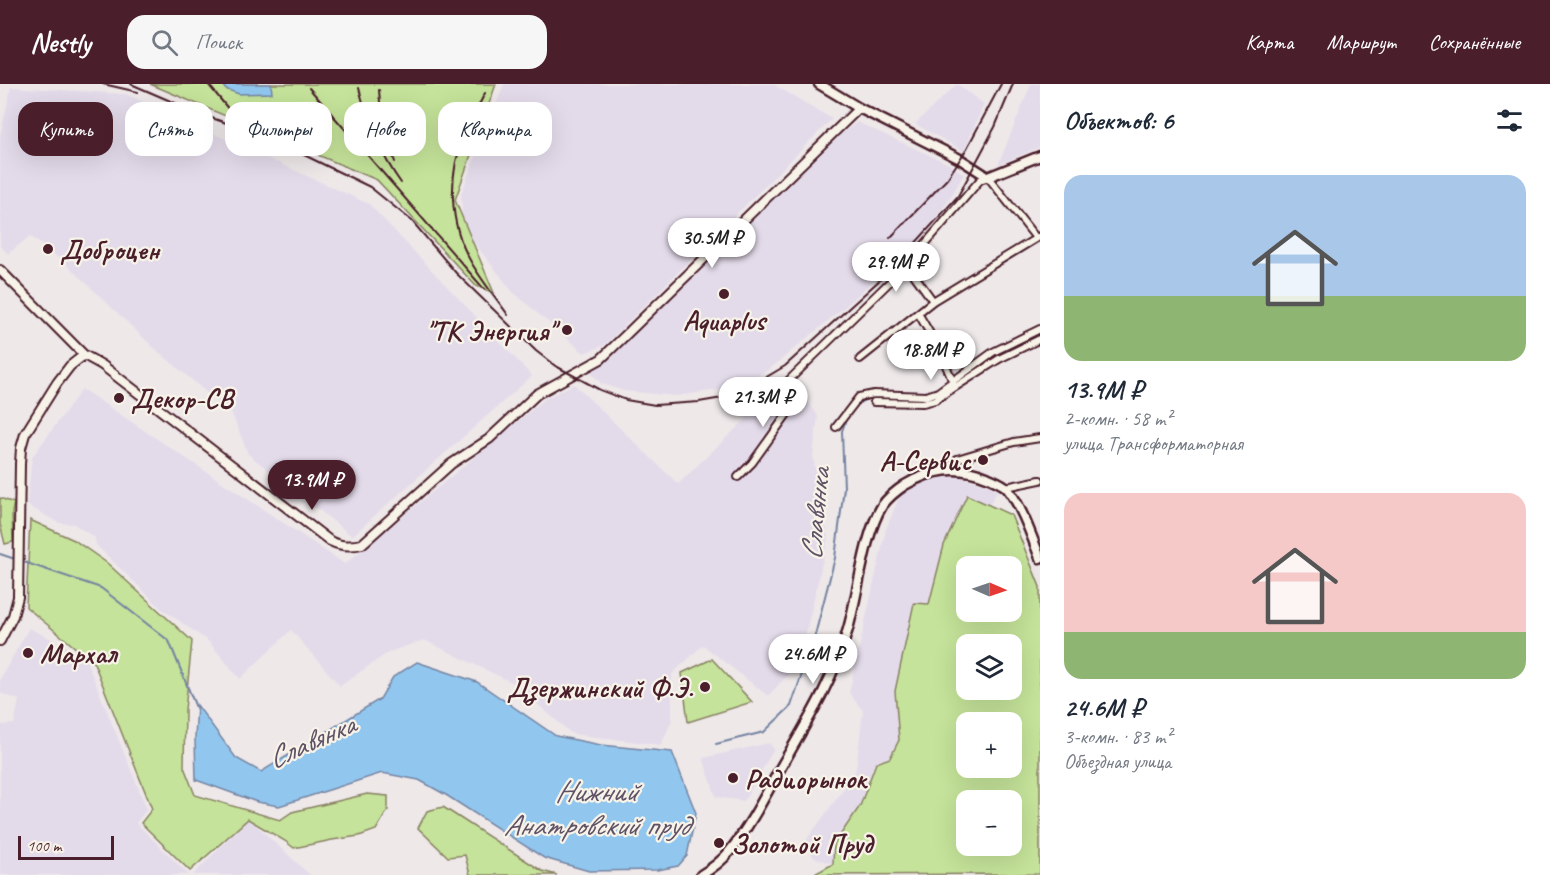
<!DOCTYPE html>
<html lang="ru">
<meta charset="utf-8">
<style>
:root{--surface:#fff;--page:#f6f6f7;--text:#1f2937;--muted:#747a83;--accent:#4a1f2b}
body{margin:0;font-family:Caveat,sans-serif;background:var(--page);color:var(--text);height:100vh;display:flex;flex-direction:column;font-size:22px;white-space:nowrap}
*{box-sizing:border-box;margin:0}
p{font-size:20px;color:var(--muted)}
.icon{flex:none;width:33px;height:33px;fill:none;stroke:currentColor;stroke-width:2;stroke-linecap:round;stroke-linejoin:round}
.map{position:relative;flex:1;overflow:hidden}
.side{display:flex;flex-direction:column;background:var(--surface);width:510px}
.side>*{flex:none}
.hud{position:absolute;left:18px;top:18px;width:570px;height:54px;display:flex;gap:12px}
.needle{width:39px;rotate:92deg}
.controls{position:absolute;left:956px;top:472px;display:grid;gap:12px}
.controls a{display:grid;place-items:center;width:66px;height:66px;border-radius:12px;background:var(--surface);box-shadow:0 6px 24px #0002;font-size:30px}
.scale{position:absolute;left:18px;bottom:15px;width:96px;box-sizing:border-box;padding-left:6px;border:3px solid #4a1f2b;border-top:0;font-size:16px;line-height:21px;white-space:nowrap;color:#4a1f2b;-webkit-text-stroke:4px #f7f3e8;paint-order:stroke}
.price{position:absolute;translate:-50% -51px;padding:0 14px;border-radius:21px;background:#fff;color:#222;font-size:20px;line-height:39px;filter:drop-shadow(0 2px 3px #0008)}
.price::after{content:'';position:absolute;left:50%;top:36px;width:18px;height:14px;margin-left:-9px;background:inherit;clip-path:polygon(0 0,100% 0,50% 100%)}
.price.current{background:var(--accent);color:#fff}
ul{padding:0;list-style:none}
li{display:grid;align-content:center;gap:12px;height:318px;padding:0 24px}
li span{display:grid;place-items:center;height:186px;border-radius:18px;color:#555}
li>.icon{margin-inline-start:auto}
span .icon{width:108px;height:108px;fill:#fffc;stroke-width:1}
li b{font-size:26px}
h2{display:flex;justify-content:space-between;align-items:center;height:72px;padding:0 24px;font-size:26px}
.tag{padding:0 21px;border-radius:18px;background:var(--surface);box-shadow:0 6px 24px #0002;font-size:21px;line-height:54px}
.tag.current{background:var(--accent);color:#fff}
header{display:flex;align-items:center;gap:36px;box-sizing:border-box;height:84px;padding:0 30px;background:var(--accent);color:#fff}
header strong{font-size:28px}
nav{display:flex;gap:33px;margin-inline-start:auto;font-size:21px}
.search{width:420px;height:54px;background:var(--page);display:flex;align-items:center;gap:15px;box-sizing:border-box;padding:0 21px;border-radius:18px;color:var(--muted);font-size:22px}
main{display:flex;flex:1;min-height:0}
.map>svg:first-child{display:block}
.built{fill:#e4dbea}
.green{fill:#c5e39a;stroke:#888162;stroke-width:1.5;fill-rule:evenodd}
.water{fill:#91c7ef;stroke:#7584a1;stroke-width:1.5}
.lines{fill:none;stroke-linecap:round;stroke-linejoin:round}
.stream{stroke:#7584a1;stroke-width:2}
.minor-casing{stroke:#4a1f2b;stroke-width:10}
.tertiary-casing{stroke:#4a1f2b;stroke-width:12}
.secondary-casing{stroke:#4a1f2b;stroke-width:13}
.minor{stroke:#f7f3e8;stroke-width:6}
.tertiary{stroke:#f7f3e8;stroke-width:8}
.secondary{stroke:#f7f3e8;stroke-width:8}
.rail{stroke:#4a1f2b;stroke-width:2}
.poi-dot{fill:#4a1f2b;stroke:#f7f3e8;stroke-width:2}
.labels{text-anchor:middle;dominant-baseline:central;stroke-width:4.5;stroke-linejoin:round;paint-order:stroke}
.poi-label{font-size:28px;font-weight:bold;fill:#4a1f2b;stroke:#f7f3e8;text-anchor:start}
.water-label{font-size:30px;font-style:italic;fill:#5f5166;stroke:#f7f3e8}
</style>
<header>
<strong>Nestly</strong>
<div class="search"><svg class="icon" aria-label="search" viewBox="0 0 24 24"><circle cx="10" cy="10" r="6"/><path d="M15 15l6 6"/></svg>Поиск</div>
<nav><a>Карта</a><a>Маршрут</a><a>Сохранённые</a></nav>
</header>
<main>
<div class="map">
<svg width="1040" height="791" viewBox="0 0 1040 791">
<rect width="100%" height="100%" fill="#eee8e9"/>
<filter id="ink" filterUnits="userSpaceOnUse"><feTurbulence type="fractalNoise" baseFrequency=".0167" numOctaves="2"/><feDisplacementMap in="SourceGraphic" scale="12" xChannelSelector="R" yChannelSelector="G"/><feConvolveMatrix kernelMatrix="1 2 1 2 8 2 1 2 1" color-interpolation-filters="sRGB"/></filter>
<g filter="url(#ink)">
<path class="built" d="M504,0H773L832,35L605,261L584,269L513,208L463,145L461,110Z
M957,0L984,20L964,67L915,40Z
M1031,0H1040V63L998,81Z
M11,3L126,10L369,120L532,292L352,452L248,370L232,330L153,263L66,180L30,152L8,170L0,162V52Z
M857,38L949,80L964,90L947,119L919,155L847,221L771,284L738,303L677,312L624,307L602,300L591,289L791,96L840,51Z
M786,297L799,304L818,332L813,373L828,454L799,579L768,612L703,561L672,590V636L661,661L572,650L513,599L424,556L389,568L340,602L291,546L240,595L208,557L162,525L96,461L95,454L74,440L59,439L27,421L32,373L82,305L345,480L546,314L574,300L678,400Z
M958,392L991,402L997,407L989,421L967,412L944,461L929,520L914,519L895,607L899,656L890,674L876,679L860,722L834,760L833,780L813,773L807,755L851,695L856,685L863,627L849,609L886,445L901,409L931,395Z
M29,544L84,571L147,725L136,739L189,791H0V641L14,640L19,616L0,609V595Z
M769,659L774,665L744,717L716,713L703,674Z
M248,734L310,791H193Z"/>
<path class="green" d="M150,0H496L455,116L494,209L476,202L377,96Z
M967,411L1011,431L1040,503V790L813,791L833,780L834,760L860,722L876,679L890,674L899,656L895,607L914,519L929,520L944,461ZM966,483H1011V528H966ZM966,561H1011V606H966ZM966,639H1011V684H966ZM966,717H1011V762H966Z
M0,414L14,419L12,428L13,458L5,460L0,440Z
M30,436L74,456L107,479L192,557L185,626L184,683L195,711L280,736L292,728L367,710L388,712V726L376,746L359,752L332,756L294,764L285,757L248,735L190,787L141,739L152,725L94,579L26,523Z
M712,575L752,618L688,638L682,589Z
M443,723L542,787L557,791H470L465,771L448,773L418,744L427,727Z"/>
<path class="water" d="M224,0H271L272,9L239,10L225,5Z
M417,578L477,598L556,652L601,661L672,668L696,729L687,772L678,782L657,786L589,787L544,774L446,711L419,696L382,689L279,722L257,718L196,696L195,654L197,621L236,674L261,688L380,615L393,593Z"/>
<g class="lines">
<path class="stream" d="M972,289L996,271L1040,250
M856,322C869,307 903,315 920,316L926,315
M0,470L101,504L169,557L197,626
M716,660L764,648L791,622L814,555L835,474L844,404L842,347L847,333"/>
<g class="minor-casing">
<path id="minor" d="M907,181L933,217
M918,229L939,265L953,298
M860,275L933,217L1040,152
M874,318L923,319L935,316L999,275L1040,255
M836,343L859,313L874,310L926,312L938,308L993,268L1040,245
M950,385L957,375L1014,358L1040,354
M738,393L752,379L790,326L783,307L785,300L907,181L980,96L988,93L1036,154
M1006,403L1040,396"/>
</g>
<g class="tertiary-casing">
<path id="tertiary" d="M0,186L84,271L102,281L330,457C340,462 350,463 362,460L451,380L489,355L537,310L601,275L859,24
M0,557L13,532L18,513L20,380L21,364L25,350L57,299L70,282L84,271"/>
</g>
<g class="secondary-casing">
<path id="secondary" d="M819,0L859,24L960,75L988,93L1040,72
M701,791C711,785 722,777 729,768C750,742 765,712 781,683C807,638 834,595 848,545C858,511 864,451 882,422C888,413 896,407 905,401C932,385 957,381 987,393C993,396 1002,399 1007,404C1021,421 1032,453 1040,474"/>
</g>
<use href="#minor" class="minor"/>
<use href="#tertiary" class="tertiary"/>
<use href="#secondary" class="secondary"/>
<path class="rail" d="M103,0L138,8
M131,0L203,31L267,53L370,103L412,137L456,189L536,267L554,281L600,306L626,316L655,321L699,318L728,313L753,301L785,282L893,184L958,112L995,43L1013,0
M208,0L230,27L254,45
M309,4L484,205
M359,4C368,39 380,70 401,99
M379,6L382,42L395,78
M485,9C478,23 471,36 465,50C447,91 449,140 471,178C482,197 496,214 508,231
M890,154L947,95L966,66L1001,0"/>
</g>
</g>
<g class="poi-dot">
<circle cx="48" cy="165" r="6"/>
<circle cx="724" cy="210" r="6"/>
<circle cx="567" cy="246" r="6"/>
<circle cx="119" cy="314" r="6"/>
<circle cx="983" cy="376" r="6"/>
<circle cx="28" cy="569" r="6"/>
<circle cx="705" cy="603" r="6"/>
<circle cx="733" cy="694" r="6"/>
<circle cx="719" cy="759" r="6"/>
</g>
<g class="labels">
<g class="poi-label">
<text x="60" y="165">Доброцен</text>
<text x="724" y="236" text-anchor="middle">Aquaplus</text>
<text x="555" y="246" text-anchor="end">"ТК Энергия"</text>
<text x="131" y="314">Декор-СВ</text>
<text x="971" y="376" text-anchor="end">А-Сервис</text>
<text x="40" y="569">Мархал</text>
<text x="693" y="603" text-anchor="end">Дзержинский Ф.Э.</text>
<text x="745" y="694">Радиорынок</text>
<text x="731" y="759">Золотой Пруд</text>
</g>
<g class="water-label">
<text transform="translate(815 430) rotate(-84)">Славянка</text>
<text transform="translate(311 657) rotate(-24)">Славянка</text>
<text x="596" y="707">Нижний<tspan x="596" dy="34">Анатровский пруд</tspan></text>
</g>
</g>
</svg>
<div class="controls">
<a><svg class="needle" viewBox="-14 -14 28 28"><path d="M0-13l5 13h-10z" fill="#e53935"/><path d="M0 13l5-13h-10z" fill="#747a83"/></svg></a>
<a><svg class="icon" aria-label="layers" viewBox="0 0 24 24"><path d="M12 4l9 5-9 5-9-5zM3 14l9 5 9-5"/></svg></a>
<a>+</a>
<a>−</a>
</div>
<div class="scale">100 m</div>
<b class="price" style="left:712px;top:185px">30.5M ₽</b>
<b class="price" style="left:896px;top:209px">29.9M ₽</b>
<b class="price" style="left:931px;top:297px">18.8M ₽</b>
<b class="price" style="left:763px;top:344px">21.3M ₽</b>
<b class="price current" style="left:312px;top:427px">13.9M ₽</b>
<b class="price" style="left:813px;top:601px">24.6M ₽</b>
<div class="hud">
<a class="tag current">Купить</a>
<a class="tag">Снять</a>
<a class="tag">Фильтры</a>
<a class="tag">Новое</a>
<a class="tag">Квартира</a>
</div>
</div>
<section class="side">
<h2>Объектов: 6<svg class="icon" aria-label="filters" viewBox="0 0 24 24"><path d="M4 7h16M4 17h16"/><circle cx="9" cy="7" r="2"/><circle cx="15" cy="17" r="2"/></svg></h2>
<ul>
<li><span style="background:linear-gradient(#a9c7e8 65%,#8fb573 0)"><svg class="icon" aria-label="home" viewBox="0 0 24 24"><path d="M3 11l9-7 9 7M6 9v11h12V9"/></svg></span><div><b>13.9M ₽</b><p>2-комн. · 58 m²</p><p>улица Трансформаторная</p></div></li>
<li><span style="background:linear-gradient(#f6c9c9 75%,#8fb573 0)"><svg class="icon" aria-label="home" viewBox="0 0 24 24"><path d="M3 11l9-7 9 7M6 9v11h12V9"/></svg></span><div><b>24.6M ₽</b><p>3-комн. · 83 m²</p><p>Объездная улица</p></div></li>
</ul>
</section>
</main>
